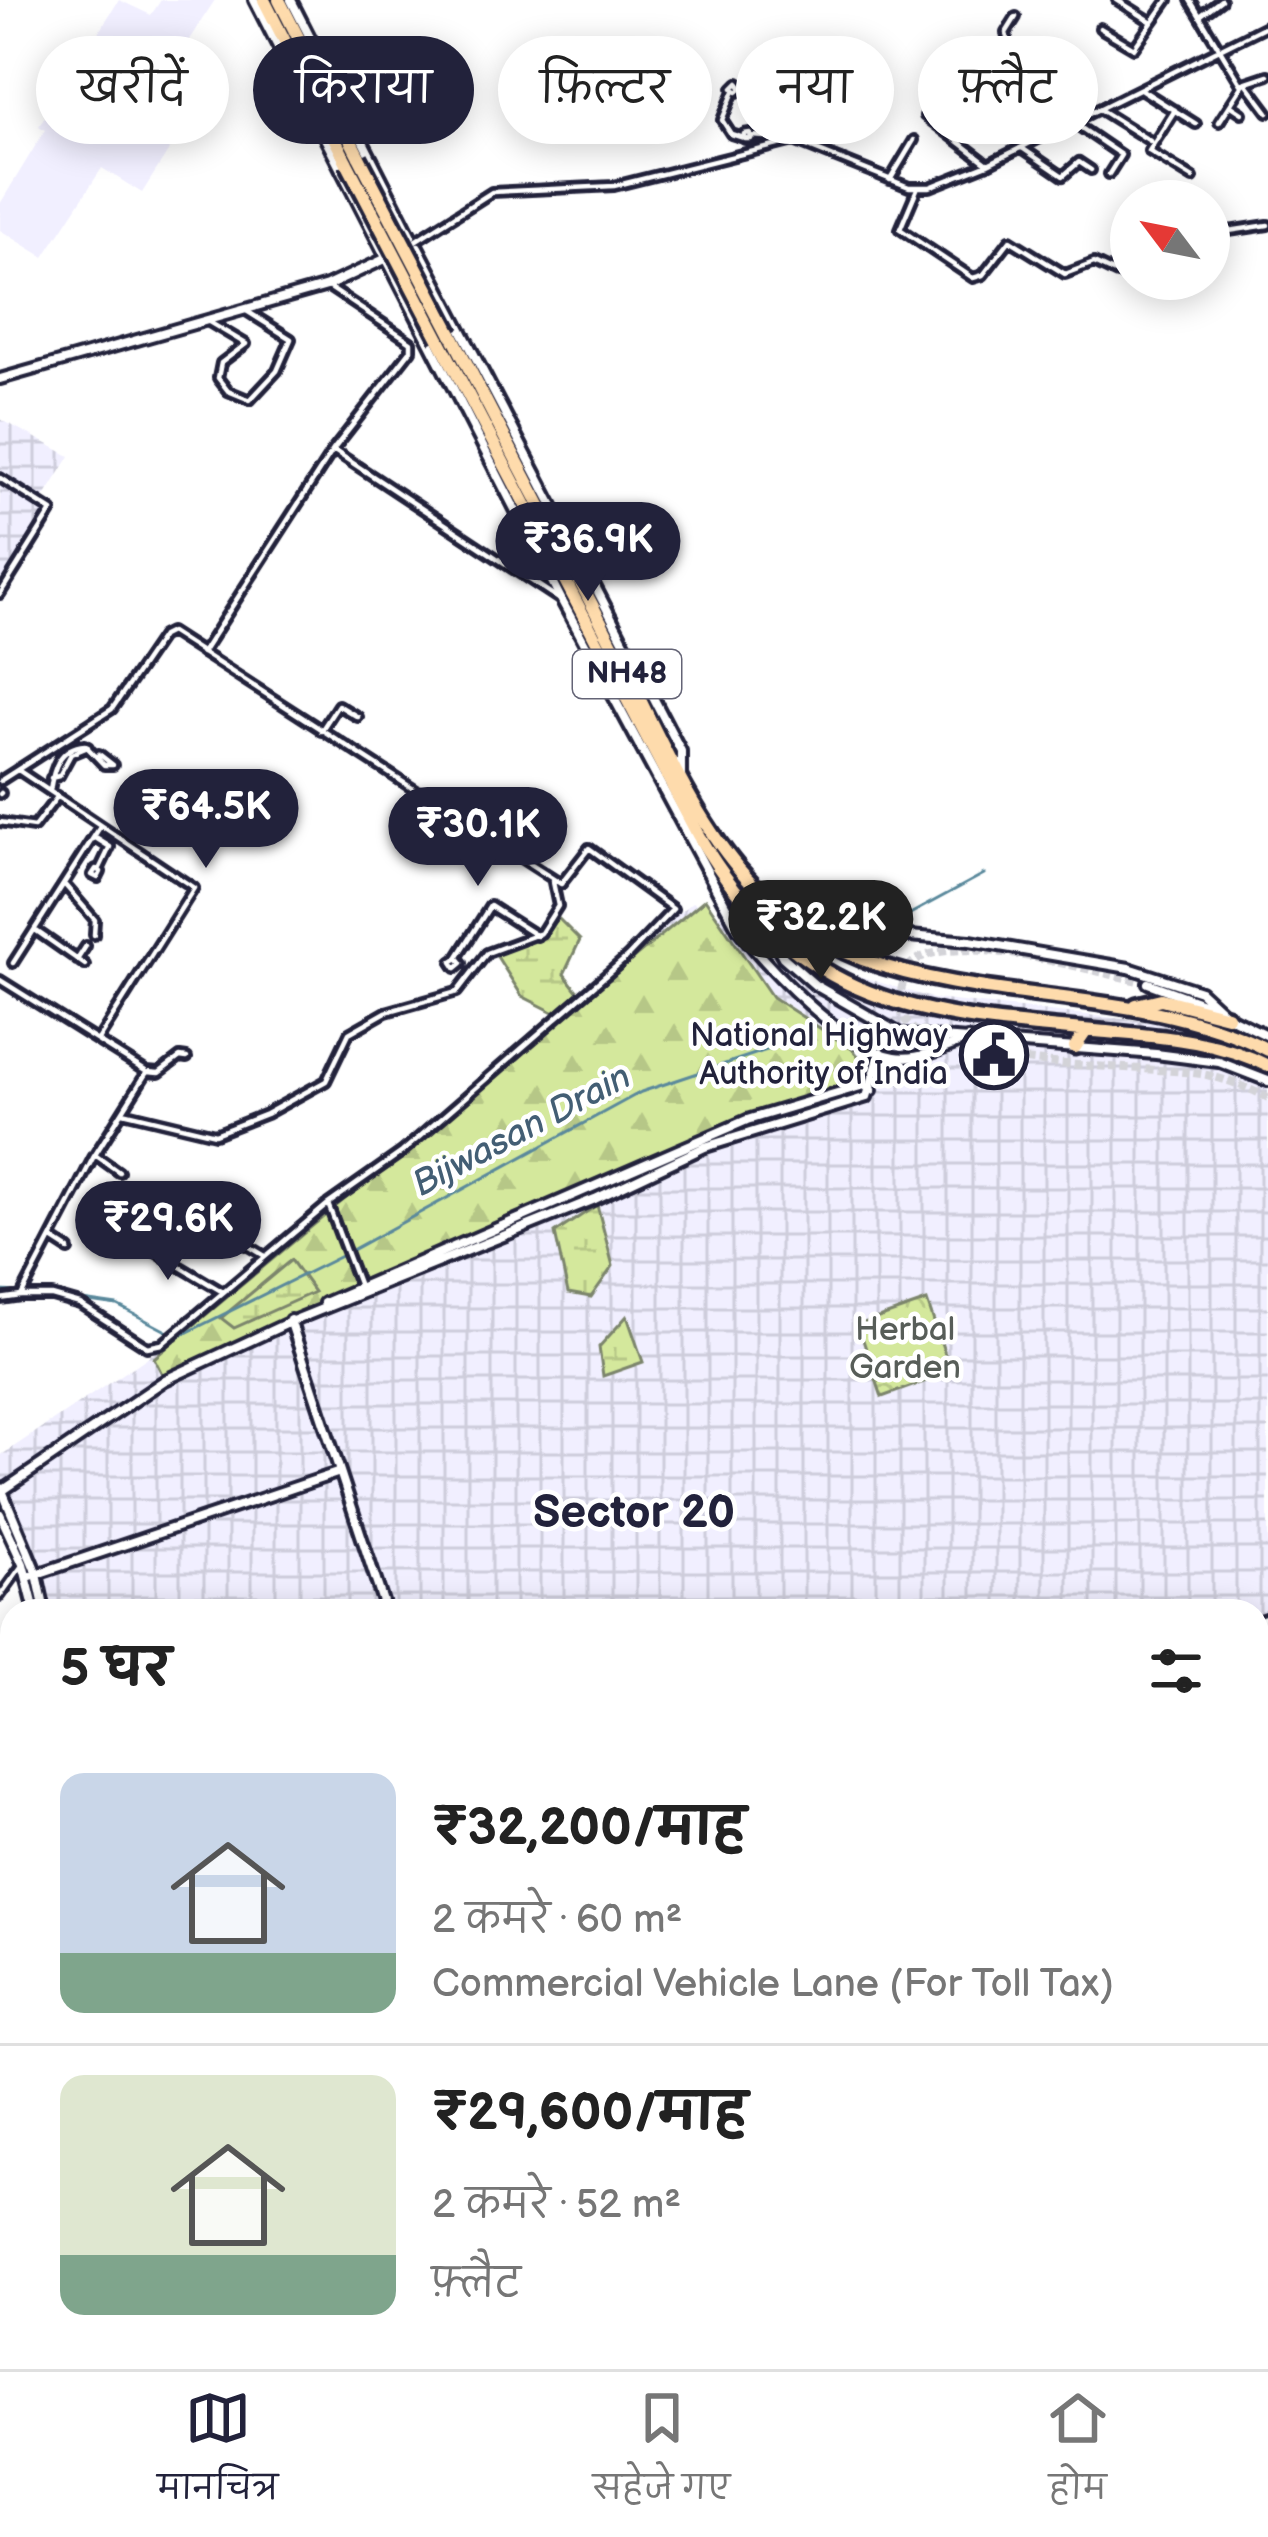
<!DOCTYPE html>
<html lang="hi">
<meta charset="utf-8">
<style>
:root{--surface:#fff;--page:#f6f6f6;--text:#222;--muted:#767676;--line:#e0e0e0;--accent:#22223b}
body{margin:0;font-family:"Balsamiq Sans","Playpen Sans Deva",sans-serif;background:var(--page);color:var(--text);height:100vh;display:flex;flex-direction:column;font-size:45px;white-space:nowrap}
*{box-sizing:border-box;margin:0}
p{font-size:39px;color:var(--muted)}
.icon{flex:none;width:66px;height:66px;fill:none;stroke:currentColor;stroke-width:2;stroke-linecap:round;stroke-linejoin:round}
.map{position:relative;flex:1;overflow:hidden}
.details{position:absolute;left:0px;top:1599px;width:1269px;height:771px;display:flex;flex-direction:column;background:var(--surface);border-radius:36px 36px 0 0;box-shadow:0 6px 30px #0003}
.details>*{flex:none}
.hud{position:absolute;left:36px;top:36px;width:1197px;height:108px;display:flex;gap:24px}
.needle{width:78px;rotate:302deg}
.controls{position:absolute;left:1110px;top:180px;display:grid;gap:24px}
.controls a{display:grid;place-items:center;width:120px;height:120px;border-radius:50%;background:var(--surface);box-shadow:0 6px 30px #0003;font-size:60px}
.price{position:absolute;translate:-50% -102px;padding:0 27px;border-radius:42px;background:var(--accent);color:#fff;font-size:39px;line-height:78px;filter:drop-shadow(0 3px 6px #0008)}
.price::after{content:'';position:absolute;left:50%;top:72px;width:36px;height:27px;margin-left:-18px;background:inherit;clip-path:polygon(0 0,100% 0,50% 100%)}
.price.selected{background:#222;color:#fff}
ul{padding:0;list-style:none}
li{display:flex;align-items:center;gap:36px;height:300px;padding:0 60px}
li+li{border-top:3px solid var(--line)}
li span{display:grid;place-items:center;flex:none;width:336px;height:240px;border-radius:24px;color:#555}
li>.icon{margin-inline-start:auto}
span .icon{width:144px;height:144px;fill:#fffc;stroke-width:1}
li b{font-size:51px}
h2{display:flex;justify-content:space-between;align-items:center;height:144px;padding:0 60px;font-size:51px}
.tag{padding:0 42px;border-radius:54px;background:var(--surface);box-shadow:0 6px 30px #0003;font-size:42px;line-height:108px}
.tag.selected{background:var(--accent);color:#fff}
.menu{display:flex;justify-content:space-around;align-items:center;height:168px;border-top:3px solid var(--line);background:var(--surface);font-size:33px;color:var(--muted)}
.menu a{display:grid;justify-items:center;gap:6px}
.menu .selected{color:var(--accent)}
.map>svg:first-child{display:block}
.built{fill:#f1efff}
.industrial{fill:url(#industrial-grid)}
.forest{fill:url(#forest-firs);stroke:#7b856c;stroke-width:3}
.wetland{fill:url(#wetland-marsh);stroke:#7b856c;stroke-width:3}
.park{fill:url(#park-crowns);stroke:#7b856c;stroke-width:3}
.lines{fill:none;stroke-linecap:round;stroke-linejoin:round}
.stream{stroke:#5a899c;stroke-width:3}
.secondary-tunnel{stroke:#d3d3d8;stroke-width:8;stroke-dasharray:8 4;stroke-linecap:butt}
.street-casing{stroke:#22223b;stroke-width:14}
.secondary-casing{stroke:#22223b;stroke-width:16}
.highway-casing{stroke:#22223b;stroke-width:21}
.street{stroke:#fff;stroke-width:4.5}
.secondary{stroke:#fff;stroke-width:8}
.highway{stroke:#fedbac;stroke-width:12}
.highway-bridge-casing{stroke:#22223b;stroke-width:21;stroke-linecap:butt}
.highway-bridge{stroke:#fedbac;stroke-width:12}
.labels{text-anchor:middle;dominant-baseline:central;stroke-width:9;stroke-linejoin:round;paint-order:stroke}
.shield{fill:#fff;stroke:#646476;stroke-width:3}
.shield-label{font-size:30px;font-weight:bold;fill:#22223b}
.poi-label{font-size:33px;fill:#22223b;stroke:#fff;text-anchor:end}
.park-label{font-size:33px;fill:#575d58;stroke:#fff}
.water-label{font-size:36px;font-style:italic;fill:#435e74;stroke:#fff}
.district-label{font-size:45px;font-weight:bold;fill:#22223b;stroke:#fff}
</style>
<div class="map">
<svg width="1268" height="2369" viewBox="0 0 1268 2369">
<defs>
<pattern id="industrial-grid" width="8" height="8" patternUnits="userSpaceOnUse" patternTransform="scale(3)"><rect width="8" height="8" fill="#f1efff"/><path d="M0 4h8M4 0v8" fill="none" stroke="#cecddb"/></pattern>
<pattern id="forest-firs" width="22" height="20" patternUnits="userSpaceOnUse" patternTransform="scale(3)"><rect width="22" height="20" fill="#d4e89c"/><path d="M5 1l3.5 6h-7zM16 11l3.5 6h-7z" fill="#b6c787"/></pattern>
<pattern id="wetland-marsh" width="20" height="14" patternUnits="userSpaceOnUse" patternTransform="scale(3)"><rect width="20" height="14" fill="#d4e89c"/><path d="M1 5h8M5 5V1M11 12h8M15 12V8" fill="none" stroke="#b6c787"/></pattern>
<pattern id="park-crowns" width="20" height="18" patternUnits="userSpaceOnUse" patternTransform="scale(3)"><rect width="20" height="18" fill="#d4e89c"/><path d="M2 6a3 3 0 1 1 6 0M12 15a3 3 0 1 1 6 0" fill="none" stroke="#b6c787"/></pattern>
</defs>
<rect width="100%" height="100%" fill="#fff"/>
<filter id="ink" filterUnits="userSpaceOnUse"><feTurbulence type="fractalNoise" baseFrequency=".00833" numOctaves="2"/><feDisplacementMap in="SourceGraphic" scale="24" xChannelSelector="R" yChannelSelector="G"/><feConvolveMatrix kernelMatrix="1 2 1 2 8 2 1 2 1" color-interpolation-filters="sRGB"/></filter>
<g filter="url(#ink)">
<path class="built" d="M119,0L151,15L161,0H215L173,64L208,88L142,193L102,168L44,257L0,230V204L45,130L39,126Z
M118,2358H301L295,2369H124Z"/>
<path class="industrial" d="M0,419L70,456L43,500L0,471Z
M0,485L45,514L0,584Z
M692,902L843,971L934,999L1268,1034V1616L1257,1619V1611H37L0,1503V1456L154,1353Z"/>
<path class="forest" d="M705,899L772,997L852,1049L872,1072L871,1087L733,1127L163,1376L154,1358Z
M842,2358H1025L1020,2369H842Z"/>
<path class="wetland" d="M559,919L580,940L564,974L578,992L557,1014L522,996L496,955Z
M597,1205L613,1266L591,1297L568,1293L555,1233Z
M291,1260L314,1292L234,1328L221,1318Z
M627,1316L643,1362L603,1376L599,1347Z"/>
<path class="park" d="M927,1301L951,1372L882,1397L858,1325Z"/>
<g class="lines">
<path class="stream" d="M910,914L984,874
M350,1251L641,1092L791,1042
M0,1291L19,1292
M27,1292L117,1305L170,1333
M178,1337L343,1255"/>
<path class="secondary-tunnel" d="M1148,983C1096,973 948,927 910,965C903,981 895,1001 904,1018C932,1071 1153,1064 1207,1075C1228,1080 1249,1088 1268,1098"/>
<g class="street-casing">
<path id="street" d="M1117,0L1152,22
M1190,0L1241,84L1268,75
M1200,16L1221,0
M1016,17L1006,33L1009,48L1075,120
M1100,28L1134,48L1168,0
M960,63L925,116L988,164
M738,83L742,88L737,92L733,88Z
M1247,84L1268,112
M1142,90L1196,124
M734,91L722,120L731,134L744,138
M830,102L836,103V109H829Z
M1230,105L1242,113
M1099,109L1150,141
M1175,110L1149,151L1193,178
M1071,121L1121,155L1109,174
M1219,122L1243,85
M813,130L815,134L811,135L810,131Z
M810,131L830,110
M750,133L751,139H745L744,134Z
M814,135L828,141
M752,136L766,137
M1022,148L1063,176L1079,162L1091,170
M890,180L914,140
M917,189L900,229L973,278L983,275L1010,240L1065,274L1094,263L1117,274L1131,260
M1209,234L1268,225
M415,241L492,192L614,186L794,141L909,187H930L988,164L1268,25
M209,322L246,344L221,363L218,378L228,391L250,400L277,371L291,339L245,310
M333,450L559,599
M0,478L52,511L0,594
M202,653L333,450L411,350V342L330,288
M321,731L338,705L358,717
M18,770L194,888L98,1040
M51,778L59,776L71,754L88,747
M0,781L112,709L162,636L170,632L561,884L589,848L673,909L627,957L402,1152L328,1204L162,1344L147,1347L80,1304L52,1296H21
M50,791C53,769 59,747 85,745L104,765H113L99,754
M0,794L1,793
M0,822L34,827L57,797
M94,837L110,847L99,870
M96,869L101,872L98,878L92,875Z
M64,884L95,920L94,935
M35,930L85,965
M457,958L490,906L537,936
M458,958L462,963L456,968L452,962Z
M77,960L86,946
M13,963L100,827
M0,980L147,1072L93,1158L21,1296L0,1299
M147,1072L159,1073L180,1057L187,1058
M123,1112L215,1134L266,1114L326,1081L349,1033L386,1012L457,992L487,953L541,933L558,906L553,882
M95,1155L119,1172
M328,1204L359,1286
M214,1225L265,1256
M52,1239L69,1250
M135,1240L223,1292
M0,1596L23,1564
M1257,1679L1268,1676
M0,1689L12,1692
M1257,1719L1268,1715
M1257,1763L1268,1760
M1257,1787L1262,1785
M0,1794L12,1789
M1257,1810L1268,1806
M1257,1855L1268,1851
M0,1864L12,1858
M1257,1899L1268,1896
M0,1915L12,1910
M1257,1916L1268,1922
M0,1962L2,1961
M1257,1974L1268,1955
M1257,1995L1268,2001
M2,2001L12,1985
M1257,2047L1268,2054
M1257,2104L1268,2093
M0,2156L12,2183
M1257,2175L1268,2163
M688,2358L701,2369
M48,2369L54,2358
M570,2369L580,2358
M1135,2369L1137,2358"/>
</g>
<g class="secondary-casing">
<path id="secondary" d="M254,0L562,601L738,929C769,969 845,1049 895,1057C918,1061 946,1048 967,1039
M291,0L411,236
M418,247L681,751V775
M0,379L327,286L385,259
M766,926L783,957L815,985L902,1035L1156,1054L1219,1062L1268,1081
M829,940L873,933L970,941L1129,968L1200,991L1227,1016L1268,1036
M1148,983L1216,1008
M324,1303L747,1120L864,1085L872,1090
M290,1320L386,1611
M1,1488L37,1574L45,1611
M2,1491L165,1380L290,1322L595,1199L705,1147L867,1097L881,1052
M0,1514L23,1564L35,1611
M28,1577L340,1472
M1257,1622L1268,1618
M1268,1624V1625
M1257,2208L1268,2204
M342,2358L347,2369
M351,2358L356,2369
M1040,2369L1045,2358"/>
</g>
<g class="highway-casing">
<path id="highway" d="M264,0L347,163
M279,0L359,157
M451,333C507,444 566,553 622,663C656,731 690,811 739,869C770,906 816,941 862,959C993,1007 1142,986 1268,1050
M439,339L698,835C801,1010 923,1017 1107,1032C1163,1037 1217,1040 1268,1066
M1136,1005L1161,999L1227,1016
M1075,1047L1086,1031"/>
</g>
<use href="#street" class="street"/>
<use href="#secondary" class="secondary"/>
<use href="#highway" class="highway"/>
<g class="highway-bridge-casing">
<path id="highway-bridge" d="M359,157L451,333
M347,163L439,339"/>
</g>
<use href="#highway-bridge" class="highway-bridge"/>
</g>
</g>
<defs>
<g id="civic-ring" transform="scale(3.45)"><circle r="9.5" fill="#fff" stroke="#22223b" stroke-width="1.5"/><path d="M-.6-6.5H3V-4.5H.6V-3L4-1V1h2V6H-6V1h2V-1L-.6-3ZM-1.2 2.5V6h2.4V2.5Z" fill="#22223b"/></g>
</defs>
<g fill-rule="evenodd">
<use href="#civic-ring" x="994" y="1055"/>
</g>
<g class="labels">
<rect class="shield" x="573" y="650" width="108" height="48" rx="9"/>
<g class="shield-label">
<text x="627" y="674">NH48</text>
</g>
<g class="poi-label">
<text x="948" y="1036">National Highway<tspan x="948" dy="38">Authority of India</tspan></text>
</g>
<g class="park-label">
<text x="905" y="1330">Herbal<tspan x="905" dy="38">Garden</tspan></text>
</g>
<g class="water-label">
<text transform="translate(522 1131) rotate(-28)">Bijwasan Drain</text>
</g>
<g class="district-label">
<text x="634" y="1513">Sector 20</text>
</g>
</g>
</svg>
<div class="controls">
<a><svg class="needle" viewBox="-14 -14 28 28"><path d="M0-13l5 13h-10z" fill="#e53935"/><path d="M0 13l5-13h-10z" fill="#767676"/></svg></a>
</div>
<b class="price" style="left:588px;top:604px">₹36.9K</b>
<b class="price" style="left:206px;top:871px">₹64.5K</b>
<b class="price" style="left:478px;top:889px">₹30.1K</b>
<b class="price selected" style="left:821px;top:982px">₹32.2K</b>
<b class="price" style="left:168px;top:1283px">₹29.6K</b>
<div class="hud">
<a class="tag">खरीदें</a>
<a class="tag selected">किराया</a>
<a class="tag">फ़िल्टर</a>
<a class="tag">नया</a>
<a class="tag">फ़्लैट</a>
</div>
<section class="details">
<h2>5 घर<svg class="icon" aria-label="filters" viewBox="0 0 24 24"><path d="M4 7h16M4 17h16"/><circle cx="9" cy="7" r="2"/><circle cx="15" cy="17" r="2"/></svg></h2>
<ul>
<li><span style="background:linear-gradient(#c9d6e8 75%,#7fa58c 0)"><svg class="icon" aria-label="home" viewBox="0 0 24 24"><path d="M3 11l9-7 9 7M6 9v11h12V9"/></svg></span><div><b>₹32,200/माह</b><p>2 कमरे · 60 m²</p><p>Commercial Vehicle Lane (For Toll Tax)</p></div></li>
<li><span style="background:linear-gradient(#dfe7d0 75%,#7fa58c 0)"><svg class="icon" aria-label="home" viewBox="0 0 24 24"><path d="M3 11l9-7 9 7M6 9v11h12V9"/></svg></span><div><b>₹29,600/माह</b><p>2 कमरे · 52 m²</p><p>फ़्लैट</p></div></li>
</ul>
</section>
</div>
<nav class="menu">
<a class="selected"><svg class="icon" aria-label="map" viewBox="0 0 24 24"><path d="M3 6l6-2 6 2 6-2v14l-6 2-6-2-6 2zM9 4v14M15 6v14"/></svg>मानचित्र</a>
<a><svg class="icon" aria-label="saved" viewBox="0 0 24 24"><path d="M7 4h10v16l-5-4-5 4z"/></svg>सहेजे गए</a>
<a><svg class="icon" aria-label="home" viewBox="0 0 24 24"><path d="M3 11l9-7 9 7M6 9v11h12V9"/></svg>होम</a>
</nav>
